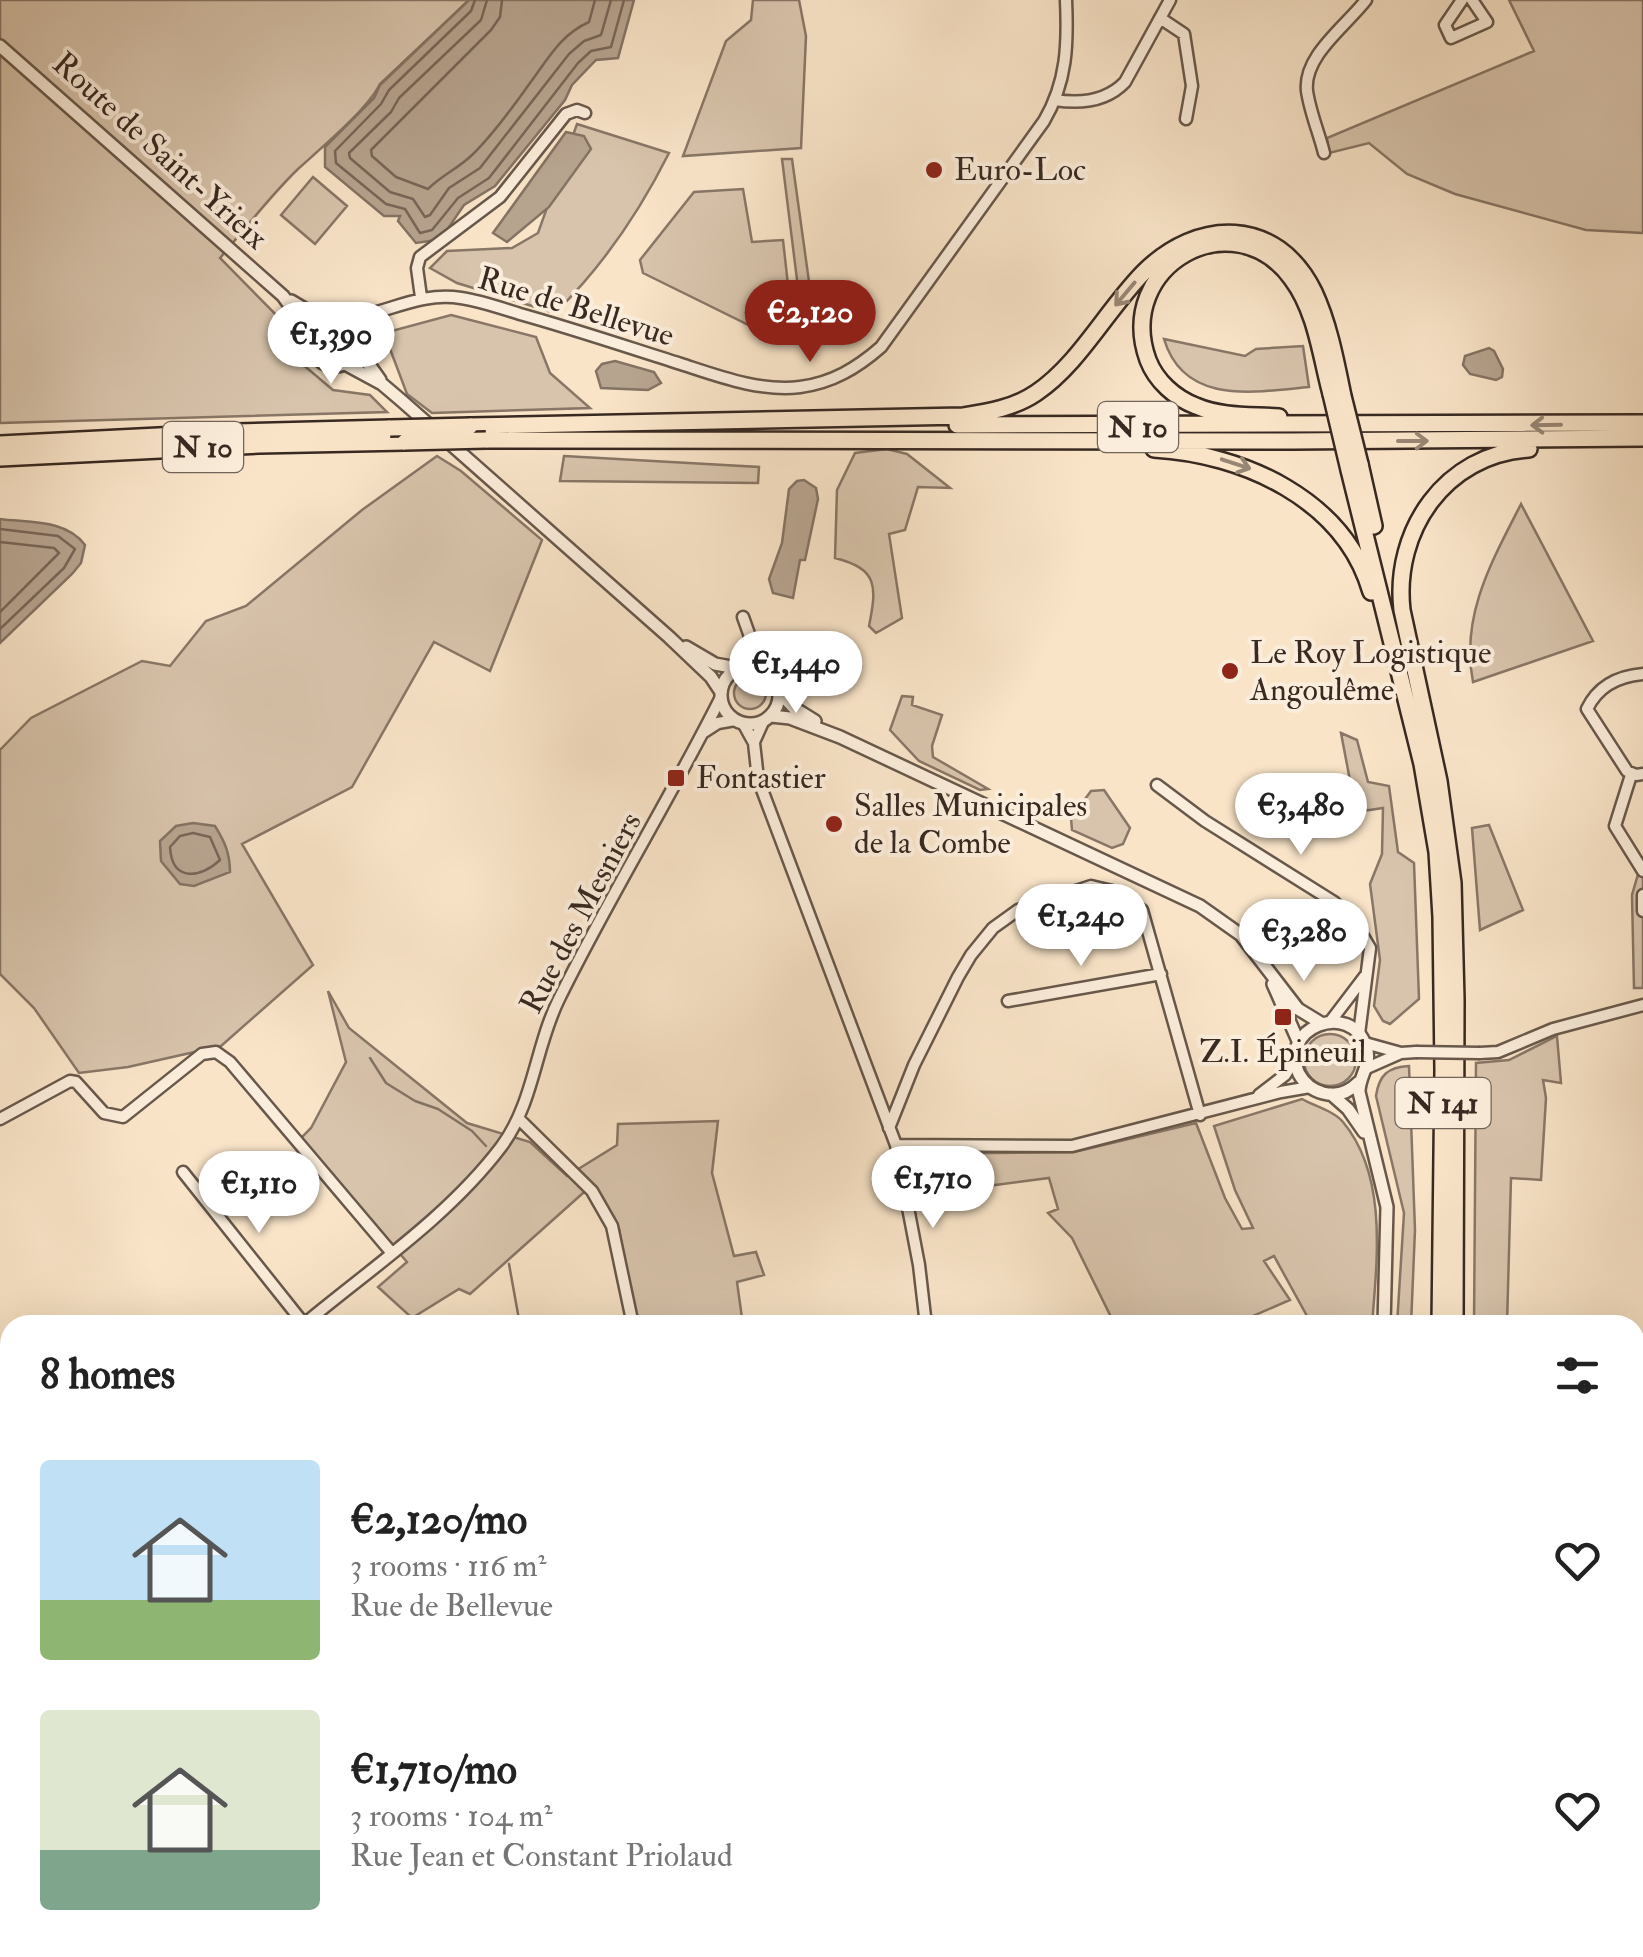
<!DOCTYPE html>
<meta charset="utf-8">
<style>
:root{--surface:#fff;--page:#f2f2f2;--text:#222;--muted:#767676;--accent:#8f2418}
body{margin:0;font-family:"IM FELL Double Pica",serif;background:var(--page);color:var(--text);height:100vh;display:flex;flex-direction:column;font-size:38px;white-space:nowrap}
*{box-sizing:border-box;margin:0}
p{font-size:32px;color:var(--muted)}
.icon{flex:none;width:55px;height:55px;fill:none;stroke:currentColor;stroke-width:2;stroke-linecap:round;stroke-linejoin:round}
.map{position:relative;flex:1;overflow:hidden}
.details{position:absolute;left:0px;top:1315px;width:1645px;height:642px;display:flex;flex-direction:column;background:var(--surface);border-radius:30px 30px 0 0;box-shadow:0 10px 40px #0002}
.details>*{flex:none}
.price{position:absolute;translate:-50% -85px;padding:0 22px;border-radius:35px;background:#fff;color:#222;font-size:32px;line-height:65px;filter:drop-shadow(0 2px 5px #0008)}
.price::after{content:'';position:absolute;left:50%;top:60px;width:30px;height:22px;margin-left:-15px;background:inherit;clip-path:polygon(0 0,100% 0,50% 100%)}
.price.on{background:var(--accent);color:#fff}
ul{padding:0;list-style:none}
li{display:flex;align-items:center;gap:30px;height:250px;padding:0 40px}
li span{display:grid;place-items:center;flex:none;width:280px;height:200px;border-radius:10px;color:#555}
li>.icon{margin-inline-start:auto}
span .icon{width:120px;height:120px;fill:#fffc;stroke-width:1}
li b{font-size:42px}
h2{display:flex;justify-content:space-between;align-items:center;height:120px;padding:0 40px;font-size:42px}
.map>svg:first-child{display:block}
.green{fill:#d8c4ac;stroke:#887666;stroke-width:2.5}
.water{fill:#b7a48f;stroke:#847363;stroke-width:2.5}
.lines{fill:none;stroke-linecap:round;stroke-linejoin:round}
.shore{stroke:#786658;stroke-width:2.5}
.stream{stroke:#847363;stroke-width:2.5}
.minor-casing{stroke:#68584b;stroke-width:15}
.tertiary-casing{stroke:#68584b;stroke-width:16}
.trunk-casing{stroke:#382921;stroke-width:20}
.minor{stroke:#fbeddb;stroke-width:10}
.tertiary{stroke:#fbeddb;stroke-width:11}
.trunk{stroke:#f9e4c8;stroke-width:15}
.minor-bridge-casing{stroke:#68584b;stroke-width:15;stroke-linecap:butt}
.trunk-bridge-casing{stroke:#382921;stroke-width:20;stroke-linecap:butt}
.minor-bridge{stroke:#fbeddb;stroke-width:10}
.trunk-bridge{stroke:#f9e4c8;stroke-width:15}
.oneway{stroke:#988674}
.poi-dot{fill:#8f2418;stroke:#fbeddb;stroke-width:4}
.labels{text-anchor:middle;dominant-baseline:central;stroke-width:8;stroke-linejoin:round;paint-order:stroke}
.shield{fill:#fbeddb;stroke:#726459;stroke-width:2.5}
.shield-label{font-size:30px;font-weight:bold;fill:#382921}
.street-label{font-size:32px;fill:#382921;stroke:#fbeddb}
.poi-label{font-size:32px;fill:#382921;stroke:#fbeddb;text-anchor:start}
</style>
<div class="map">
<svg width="1643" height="1957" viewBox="0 0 1643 1957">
<rect width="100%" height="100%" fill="#f9e4c8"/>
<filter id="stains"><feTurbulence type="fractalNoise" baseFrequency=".002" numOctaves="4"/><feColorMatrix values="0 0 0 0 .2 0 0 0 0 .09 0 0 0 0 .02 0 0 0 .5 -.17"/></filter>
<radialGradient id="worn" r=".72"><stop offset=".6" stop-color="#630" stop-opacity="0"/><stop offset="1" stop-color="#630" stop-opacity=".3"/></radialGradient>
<path class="green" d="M0,0H469L380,84C367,110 321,148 298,169C270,196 245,229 220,258L291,330L301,363L333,390L370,395L387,412L0,423Z
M753,0H799L806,36L801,148L683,156L726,41L751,20Z
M1509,0H1643V233L1586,230L1455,194L1407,174L1369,143L1329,153L1327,138L1534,51Z
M577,124L669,153C639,213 603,266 555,313L457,283L430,268L447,251L512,248L538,233Z
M782,159H792L816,332L807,344L785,343L643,273L640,260L694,192L743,189L752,242L783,240L793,330L803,328Z
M313,177L347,206L315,244L281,215Z
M451,315L536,337L550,373L590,408L432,413L407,394L384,333Z
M1164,339L1245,356L1256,349L1303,346L1309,387C1255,392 1184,406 1164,339Z
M887,449L907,454L950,488L918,487L905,530L889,534L902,618L876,633L869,626C877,586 878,569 835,558L837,490L855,453Z
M437,456L461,471L542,540L490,671L434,642L352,787L242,844L313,965L221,1046L128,1067L79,1073L34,1008L0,974V750L31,718L142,661L170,666L206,621L246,606L362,510Z
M564,456L759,467L758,483L560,481Z
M1521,504L1593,641L1473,682C1460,616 1492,561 1521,504Z
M734 693a16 16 0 1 1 32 0a16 16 0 1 1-32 0Z
M902,696L913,697L912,705L942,715L932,746L933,757L988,789L980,790L919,761L890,730Z
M1341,733L1357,740L1368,782L1389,786L1398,852L1414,863L1419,999L1390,1024L1383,1021L1374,1006L1380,960L1370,884L1382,854L1383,808L1356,812Z
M1104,790L1130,828L1123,844L1112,848L1072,830L1071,818L1091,791Z
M1489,825L1523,910L1480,930L1472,828Z
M1643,857V988H1634L1632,895Z
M328,991L349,1028L467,1123L530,1142L567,1176L617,1145L618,1124L718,1121L712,1173L734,1256L756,1252L764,1275L737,1282L743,1325H636L619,1229L592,1185L470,1294L459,1289L412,1318L378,1287L407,1262L301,1138L311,1128L346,1062Z
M1304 1060a26 26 0 1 1 52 0a26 26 0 1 1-52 0Z
M1557,1036L1561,1083L1543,1080L1546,1098L1541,1180L1511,1178L1507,1325H1474L1476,1063L1509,1060Z
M1409,1066L1415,1230L1411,1325H1397L1404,1213L1376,1096C1379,1075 1388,1067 1409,1066Z
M1302,1099C1314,1106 1334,1111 1343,1122C1388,1176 1377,1260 1372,1325H1312L1274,1256L1264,1261L1290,1300L1232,1325H1115L1072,1238L1048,1213L1058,1209L1049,1178L958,1190L915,1201L907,1162L913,1154L1074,1152L1196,1123L1225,1198L1242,1229L1253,1228L1235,1190L1214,1126Z
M700,1948H757L762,1957H681Z
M938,1948H1070L1049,1957H943Z
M1293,1948H1484L1490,1957H1299Z"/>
<path class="water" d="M469,0H634L618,58L596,60L572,85L565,100L495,186L464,205L447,230L436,240L416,243L398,221L400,216H384L325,167V147L374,98L380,85Z
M566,132L584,136L591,149L549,207L507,242L493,233Z
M1489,348L1494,351L1503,369L1502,377L1496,380L1470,374L1463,365L1465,356Z
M615,361L654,372L661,383L648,390L601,388L596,371L602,364Z
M804,480L816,488L818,499L805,560H800L793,598L773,593L769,579L782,543L789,489L797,481Z
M0,519C29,523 66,519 85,545L81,563L72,574L0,643Z
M193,823L215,826C225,842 230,854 230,872L194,886L180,884L161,861L160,841L176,826Z"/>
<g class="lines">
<path class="shore" d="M475,0L471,11L389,90L381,104L335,151L336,163L386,204L405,209L420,233L432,230L458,198L489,178L578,63L591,51L611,47L624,0
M487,0L481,20L399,98L391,112L349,153L350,158L390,192L413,199L425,217L430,215L449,188L480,168L569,54L584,41L601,35L611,0
M502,0L500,17L491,30L371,150L372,156L396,177L428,189C441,176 457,169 471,156C492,136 513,107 530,83C548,59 560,35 589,22L595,0
M0,529L58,536L75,549L64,568L0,629
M0,542L54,548L59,553L0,612
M193,833L210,837L220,860C201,878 172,883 170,847L180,836Z"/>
<path class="stream" d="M370,1058L386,1083L415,1101L438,1109L472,1131L486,1146
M509,1264L520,1325"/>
<g class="minor-casing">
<path id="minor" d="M1462,0L1445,25L1451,38L1487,22L1472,0
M1160,18L1184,34L1192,86L1186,119
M1055,100C1081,104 1107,101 1125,82L1170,0
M1324,153C1319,133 1310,112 1307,91C1303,56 1346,26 1366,0
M421,297L417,268L420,257L500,197L566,114L577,110L585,113
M342,319C384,316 417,291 461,298C481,301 501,308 520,314C574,329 627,347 681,364C718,376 760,392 800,387C832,383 857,368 881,347L1044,121C1067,82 1068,44 1066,0
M359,343L381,312
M743,617L758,659L767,671
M743,667L753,643
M1643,674C1619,676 1598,686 1587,709L1627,771L1636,775L1643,774
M743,723L754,743L758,779L896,1145L919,1265L926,1325
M704,732L718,723L735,720
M754,742L763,722
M1631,775L1615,826L1643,871
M1157,785L1205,821L1334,902L1353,919L1370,948L1359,1034
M1643,895V911
M1008,1001L1161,974
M1330,1022L1365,976
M1365,1043L1401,1053L1416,1052
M1480,1053L1498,1052L1553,1029L1643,1005
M1367,1068L1401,1053
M1259,1095L1285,1075L1295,1059
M0,1119L70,1081L76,1082L104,1113L123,1117L202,1054L216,1052L230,1062L391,1252
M519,1119L592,1191L612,1226L633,1325
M889,1128L914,1065L958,977L971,955L993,928L1018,910L1091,886L1112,891L1142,910L1200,1115
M896,1145L1072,1146L1281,1092L1310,1087
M183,1172L304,1324
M303,1325C370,1269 448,1217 501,1147C534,1103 535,1047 559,999C609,897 670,799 721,697
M0,1577L10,1568
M1635,1731L1643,1757
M1635,1768L1643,1778
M0,1852L10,1857
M0,1924L10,1927
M130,1948L141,1957
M317,1948L324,1957
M557,1948L564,1957
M934,1948L938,1957
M38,1957L40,1948
M504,1957L516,1948"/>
</g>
<g class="tertiary-casing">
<path id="tertiary" d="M0,46L283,296L312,336
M291,301L313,314L328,318
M311 342a24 24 0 1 1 48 0a24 24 0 1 1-48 0Z
M358,349L380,380
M345,364L382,384L402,401L669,637L711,677L721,692
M686,647L715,664L737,668
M721 695a29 29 0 1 1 58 0a29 29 0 1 1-58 0Z
M780,693L794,708L815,721
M771,716L790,718L840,737L1200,906L1241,935L1298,1009L1321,1023
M1273,984L1299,1043
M1359,1082C1349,1092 1337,1097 1323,1093C1312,1090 1304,1083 1299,1074C1277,1028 1351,999 1366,1047C1372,1065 1359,1075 1359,1092L1387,1207L1384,1325
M1331,1094L1348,1109L1364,1132
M1635,1704L1638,1717L1635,1731"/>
</g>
<g class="trunk-casing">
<path id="trunk" d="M1279,417C1252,415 1221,417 1196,406C1175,398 1156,381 1148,360C1114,266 1233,198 1292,279C1316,311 1321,357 1331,394
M957,425L1643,423
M470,426L963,416C988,412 1014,408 1036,393C1079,364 1106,311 1143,273C1197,218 1277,216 1314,292C1329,324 1336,362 1343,396
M486,440L1293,441L1643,438
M0,444L237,432L390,428
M1154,449C1243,454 1344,499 1371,592
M0,458L259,445L405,442
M1360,464L1374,526
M1349,470L1422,764L1437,852L1441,917L1443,1070L1440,1325
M1455,1325L1456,1000L1453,883L1439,781L1402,610C1393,531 1445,454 1529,449
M1524,1948L1530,1957
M1541,1948L1545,1957
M1555,1948L1559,1957
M1568,1948L1571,1957"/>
</g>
<use href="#minor" class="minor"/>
<use href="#tertiary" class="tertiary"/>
<use href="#trunk" class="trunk"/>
<g class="minor-bridge-casing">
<path id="minor-bridge" d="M1416,1052L1480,1053"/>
</g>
<g class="trunk-bridge-casing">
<path id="trunk-bridge" d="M1331,394L1349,470
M1343,396L1360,464
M390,428L470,426
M405,442L486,440"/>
</g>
<use href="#minor-bridge" class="minor-bridge"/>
<use href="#trunk-bridge" class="trunk-bridge"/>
</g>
<defs><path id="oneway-shaft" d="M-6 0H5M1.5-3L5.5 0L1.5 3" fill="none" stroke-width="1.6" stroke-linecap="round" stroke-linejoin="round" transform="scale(2.5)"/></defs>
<g class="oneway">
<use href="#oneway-shaft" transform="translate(1125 294) rotate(130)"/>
<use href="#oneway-shaft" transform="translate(1546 425) rotate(179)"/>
<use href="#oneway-shaft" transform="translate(1413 441)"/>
<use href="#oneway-shaft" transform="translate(1236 464) rotate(18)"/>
</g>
<g class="poi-dot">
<circle cx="934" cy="170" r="10"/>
<circle cx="1230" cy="671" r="10"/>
<rect x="666" y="768" width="20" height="20" rx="5"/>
<circle cx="834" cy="824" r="10"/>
<rect x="1273" y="1007" width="20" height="20" rx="5"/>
</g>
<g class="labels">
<g class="shield">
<rect x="1098" y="402" width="80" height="50" rx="8"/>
<rect x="163" y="422" width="80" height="50" rx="8"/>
<rect x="1395.5" y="1078" width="95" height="50" rx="8"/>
</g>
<g class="shield-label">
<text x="1138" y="427">N 10</text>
<text x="203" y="447">N 10</text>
<text x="1443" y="1103">N 141</text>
</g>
<g class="street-label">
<text transform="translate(160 151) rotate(42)">Route de Saint-Yrieix</text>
<text transform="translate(576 307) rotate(17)">Rue de Bellevue</text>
<text transform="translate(581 913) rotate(-62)">Rue des Mesniers</text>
</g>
<g class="poi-label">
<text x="954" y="170">Euro-Loc</text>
<text x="1250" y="653">Le Roy Logistique<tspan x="1250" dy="37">Angoulême</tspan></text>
<text x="696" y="778">Fontastier</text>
<text x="854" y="806">Salles Municipales<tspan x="854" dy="37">de la Combe</tspan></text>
<text x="1283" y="1052" text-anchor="middle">Z.I. Épineuil</text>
</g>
</g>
<rect width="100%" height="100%" filter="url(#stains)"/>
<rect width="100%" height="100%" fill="url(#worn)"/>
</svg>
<b class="price on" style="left:810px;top:365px">€2,120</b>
<b class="price" style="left:331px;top:387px">€1,390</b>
<b class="price" style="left:796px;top:716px">€1,440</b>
<b class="price" style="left:1301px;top:858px">€3,480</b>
<b class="price" style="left:1081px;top:969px">€1,240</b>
<b class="price" style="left:1304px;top:984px">€3,280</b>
<b class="price" style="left:933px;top:1231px">€1,710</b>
<b class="price" style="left:259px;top:1236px">€1,110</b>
<section class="details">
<h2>8 homes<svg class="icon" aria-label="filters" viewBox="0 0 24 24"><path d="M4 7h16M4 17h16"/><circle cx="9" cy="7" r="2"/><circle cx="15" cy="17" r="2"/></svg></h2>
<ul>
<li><span style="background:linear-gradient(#bfe0f5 70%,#8fb573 0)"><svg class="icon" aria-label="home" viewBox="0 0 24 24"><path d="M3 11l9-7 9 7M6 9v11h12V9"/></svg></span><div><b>€2,120/mo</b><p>3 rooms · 116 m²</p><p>Rue de Bellevue</p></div><svg class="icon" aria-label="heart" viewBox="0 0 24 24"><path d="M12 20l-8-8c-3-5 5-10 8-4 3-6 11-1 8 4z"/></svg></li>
<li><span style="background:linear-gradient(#dfe7d0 70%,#7fa58c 0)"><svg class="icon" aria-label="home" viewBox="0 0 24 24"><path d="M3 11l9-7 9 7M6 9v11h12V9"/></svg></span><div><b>€1,710/mo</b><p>3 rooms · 104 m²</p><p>Rue Jean et Constant Priolaud</p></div><svg class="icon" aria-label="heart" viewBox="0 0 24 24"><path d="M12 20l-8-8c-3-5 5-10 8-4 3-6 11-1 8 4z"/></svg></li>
</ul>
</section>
</div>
